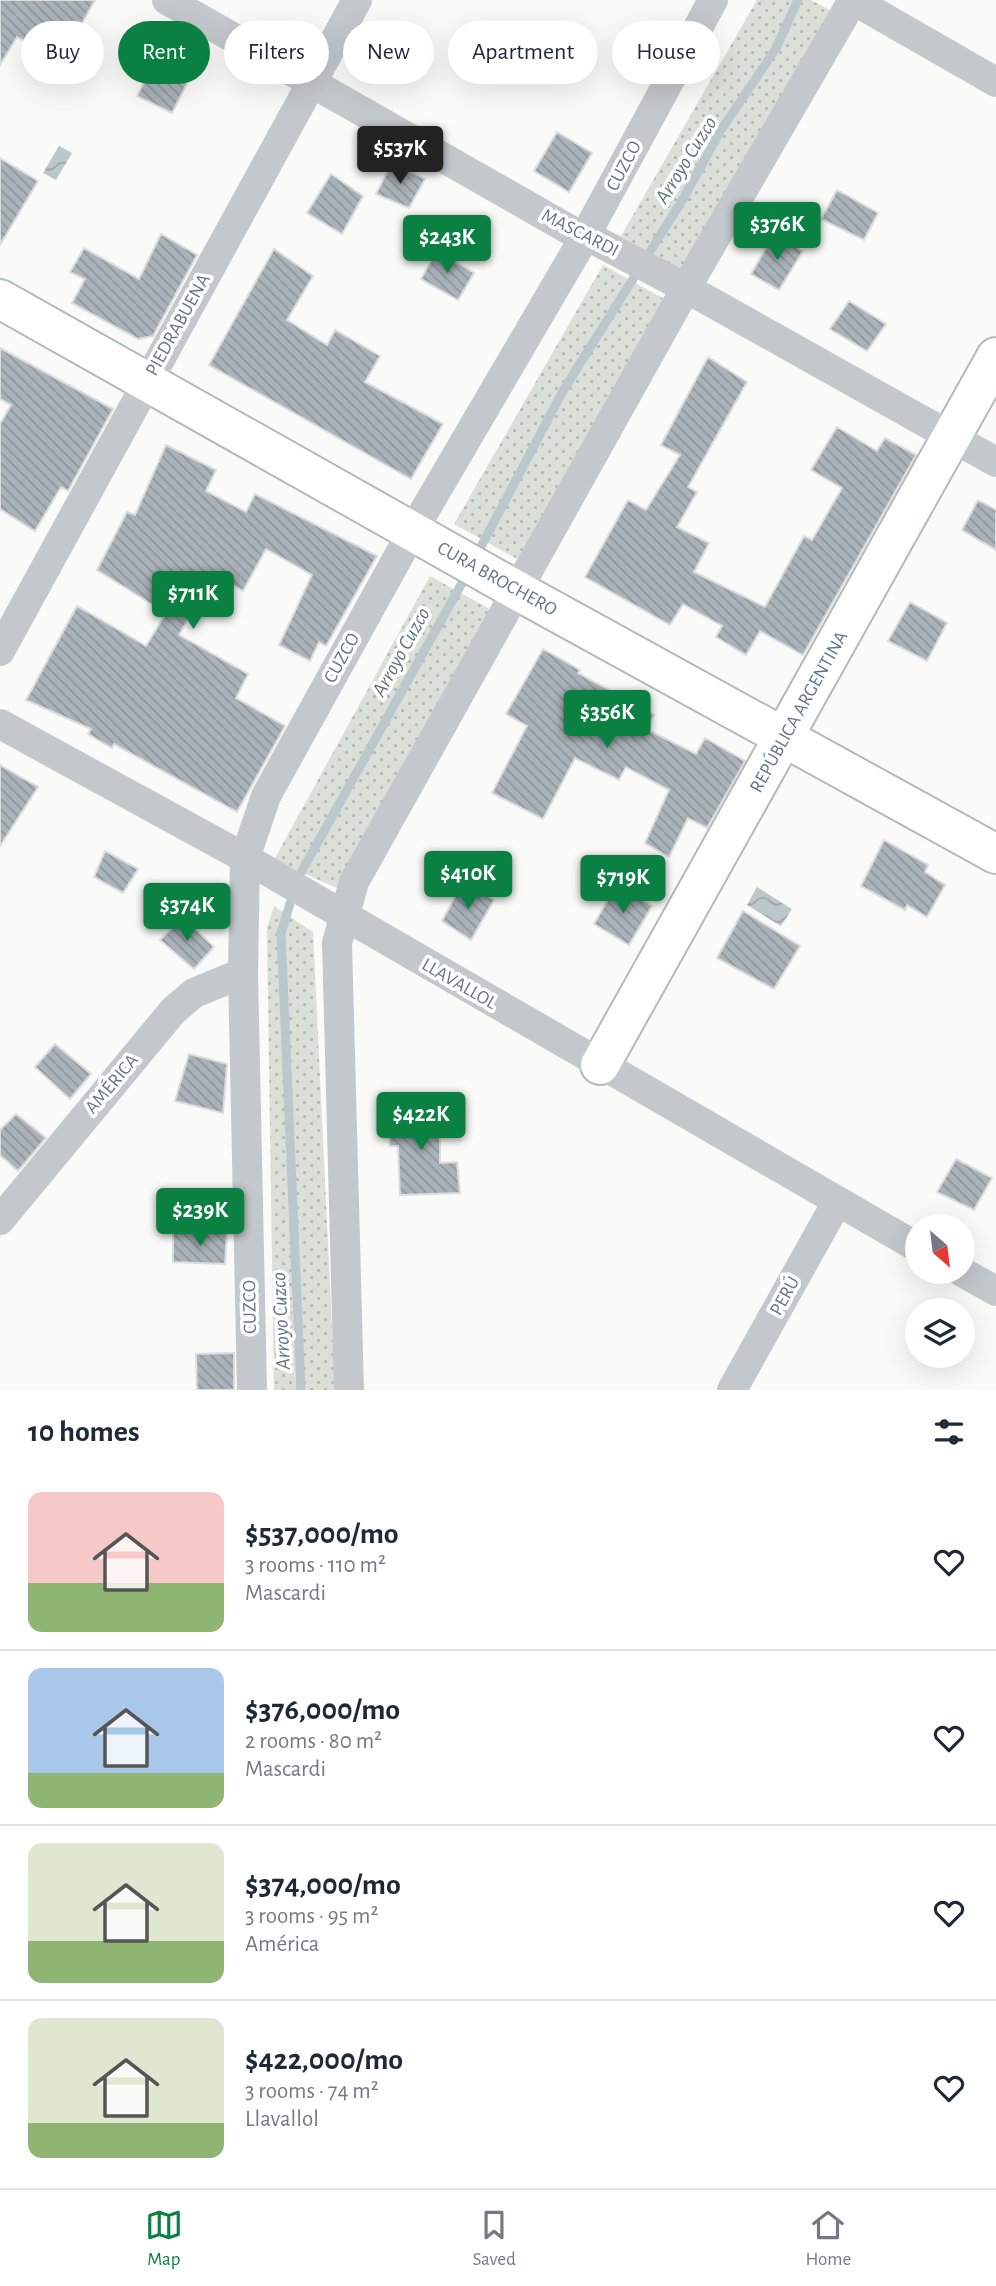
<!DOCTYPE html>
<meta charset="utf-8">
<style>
:root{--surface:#fff;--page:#f6f6f7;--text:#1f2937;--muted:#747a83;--line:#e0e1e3;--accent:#0b8043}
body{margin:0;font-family:"Alegreya Sans",sans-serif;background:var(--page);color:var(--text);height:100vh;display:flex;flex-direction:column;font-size:26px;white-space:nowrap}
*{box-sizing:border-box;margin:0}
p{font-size:23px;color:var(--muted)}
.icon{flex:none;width:38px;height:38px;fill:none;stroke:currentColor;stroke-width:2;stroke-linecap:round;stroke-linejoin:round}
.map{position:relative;height:1390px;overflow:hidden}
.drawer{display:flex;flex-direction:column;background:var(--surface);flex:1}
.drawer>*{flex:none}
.top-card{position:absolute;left:21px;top:21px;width:956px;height:63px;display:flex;gap:14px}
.needle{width:46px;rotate:152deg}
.buttons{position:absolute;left:905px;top:1214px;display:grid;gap:14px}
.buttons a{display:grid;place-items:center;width:70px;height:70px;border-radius:50%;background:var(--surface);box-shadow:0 7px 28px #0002;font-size:35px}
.price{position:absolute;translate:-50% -60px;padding:0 16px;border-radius:7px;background:var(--accent);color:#fff;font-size:23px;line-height:46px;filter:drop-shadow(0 2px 4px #0008)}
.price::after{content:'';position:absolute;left:50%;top:42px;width:21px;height:16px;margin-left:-10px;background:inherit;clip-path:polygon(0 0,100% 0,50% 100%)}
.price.current{background:#222;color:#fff}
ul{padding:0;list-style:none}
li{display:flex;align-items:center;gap:21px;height:175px;padding:0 28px}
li+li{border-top:2px solid var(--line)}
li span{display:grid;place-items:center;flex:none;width:196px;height:140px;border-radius:14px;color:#555}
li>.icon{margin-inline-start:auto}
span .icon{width:84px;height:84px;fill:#fffc;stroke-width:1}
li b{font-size:30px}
h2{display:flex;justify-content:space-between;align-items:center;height:84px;padding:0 28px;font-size:30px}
.chip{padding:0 24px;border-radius:32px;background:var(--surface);box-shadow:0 7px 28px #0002;font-size:24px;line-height:63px}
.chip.current{background:var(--accent);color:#fff}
.tab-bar{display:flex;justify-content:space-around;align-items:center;height:98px;border-top:2px solid var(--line);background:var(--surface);font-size:19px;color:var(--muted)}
.tab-bar a{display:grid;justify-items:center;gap:4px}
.tab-bar .current{color:var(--accent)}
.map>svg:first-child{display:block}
.grass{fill:url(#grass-dots)}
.water{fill:url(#water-waves)}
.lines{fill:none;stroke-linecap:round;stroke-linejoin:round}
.stream{stroke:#bbc7cb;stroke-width:9}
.building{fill:url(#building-back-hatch);stroke:#dcdcda;stroke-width:2}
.secondary-casing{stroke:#b3babf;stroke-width:42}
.street{stroke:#c3c8cc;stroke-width:30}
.secondary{stroke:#fff;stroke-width:38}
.labels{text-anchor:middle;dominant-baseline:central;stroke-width:7;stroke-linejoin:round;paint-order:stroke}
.street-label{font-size:19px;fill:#657683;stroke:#fff}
.water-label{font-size:21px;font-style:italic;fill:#60757c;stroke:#fff}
</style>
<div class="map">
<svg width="996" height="1390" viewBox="0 0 996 1390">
<defs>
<pattern id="grass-dots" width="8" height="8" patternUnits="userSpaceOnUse" patternTransform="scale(1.75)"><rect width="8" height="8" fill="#dadfd7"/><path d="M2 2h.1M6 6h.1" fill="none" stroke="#b4b9b4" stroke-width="1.8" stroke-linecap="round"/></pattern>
<pattern id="water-waves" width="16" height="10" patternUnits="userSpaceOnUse" patternTransform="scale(1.75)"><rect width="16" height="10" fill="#bbc7cb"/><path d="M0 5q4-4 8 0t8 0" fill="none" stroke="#9ca6aa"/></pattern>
<pattern id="building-back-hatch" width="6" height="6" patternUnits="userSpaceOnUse" patternTransform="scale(1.75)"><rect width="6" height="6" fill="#aab3b9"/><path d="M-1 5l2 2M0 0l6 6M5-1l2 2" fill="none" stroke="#8e969c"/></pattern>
</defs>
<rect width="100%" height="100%" fill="#fafaf8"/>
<path class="grass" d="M757,0H811L833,12L687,273L621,236Z
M603,265L666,300L521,561L454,524Z
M430,576L493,611L337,888L274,860Z
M274,906L313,932L335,1390H274L267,928Z"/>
<path class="water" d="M59,146L72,153L56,180L43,173Z
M757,887L792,909L781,926L747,905Z"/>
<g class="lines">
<path class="stream" d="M475,558L564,389L683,199L721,130L775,50L798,0
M301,1390L281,933L298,878L467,574"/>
</g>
<path class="building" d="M0,0H95L62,59L17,37L0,65Z
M162,46L197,64L172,113L137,96Z
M557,132L592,153L569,192L534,171Z
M0,158L38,181L0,245Z
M392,162L425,179L409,208L376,194Z
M331,174L363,196L342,234L307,213Z
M837,190L878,213L864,240L821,219Z
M161,234L197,255L153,336L138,339L72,303L85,279L70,272L84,248L139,279Z
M774,234L803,251L779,290L751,274Z
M274,249L313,276L287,320L327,345L335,330L380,356L365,382L443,424L411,479L209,365Z
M437,250L474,273L458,300L421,279Z
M849,301L886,324L867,351L830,329Z
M0,348L113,409L68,491L61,487L35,531L0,509V424L11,405L0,399Z
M708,357L747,382L688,487L697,492L677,527L709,543L694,572L765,607L804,536L812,540L842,488L811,470L837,427L877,451L885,438L916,455L803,655L760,631L746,655L716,637L722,626L683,604L670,625L585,577L628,500L646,510L680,455L661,445Z
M166,445L216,470L206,491L246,512L255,494L377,556L326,646L319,642L310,661L279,645L312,575L266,549L243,591L214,575L179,635L248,674L236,698L285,726L237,812L114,744L112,748L88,734L91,729L26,700L77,606L146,646L166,613L97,570L127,512L135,515Z
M978,500L996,510V550L962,530Z
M910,602L947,623L927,661L888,641Z
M543,649L580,670L578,673L654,715L646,729L696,754L705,738L745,761L707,828L688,818L669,857L645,843L669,790L626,767L619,780L575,758L543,819L492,793L527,726L506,714Z
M0,765L38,787L0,846Z
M884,840L928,865L925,872L945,885L927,917L907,905L905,910L861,886Z
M105,851L138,869L123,893L94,877Z
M463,882L494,900L471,940L442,921Z
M617,884L652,906L629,945L594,924Z
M743,911L800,946L774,989L717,958Z
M183,917L214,947L194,969L160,940Z
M55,1044L91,1074L70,1099L35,1067Z
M189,1054L227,1064L223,1113L175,1101Z
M440,1107V1163L457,1162L460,1193L400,1195L398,1146H390L387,1108Z
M16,1114L46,1138L18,1171L0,1155V1130Z
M956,1159L992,1178L974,1210L937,1192Z
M173,1233H227L225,1264L173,1262Z
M234,1353V1390H197L196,1354Z"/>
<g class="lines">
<g class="secondary-casing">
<path id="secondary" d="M0,299L518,591L996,854
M600,1065L996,357"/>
</g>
<path class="street" d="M167,0L584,238L595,240L686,288L996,462
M853,0L996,82
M0,651L357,0
M0,724L245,858L917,1247
M0,1220L173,1011L194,993L243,973
M962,1272L996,1291
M252,1390L243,973L245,858L266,796L412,532L584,238L713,0
M349,1390L337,943L354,882L686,288L853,0
M732,1390L837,1202"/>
<use href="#secondary" class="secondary"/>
</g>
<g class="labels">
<g class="street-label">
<text transform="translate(624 166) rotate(-62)">CUZCO</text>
<text transform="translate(580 233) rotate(27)">MASCARDI</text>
<text transform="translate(178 325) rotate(-61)">PIEDRABUENA</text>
<text transform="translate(497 579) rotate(29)">CURA BROCHERO</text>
<text transform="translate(342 658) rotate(-61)">CUZCO</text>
<text transform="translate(799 712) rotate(-61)">REPÚBLICA ARGENTINA</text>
<text transform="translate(459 984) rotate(30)">LLAVALLOL</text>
<text transform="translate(112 1084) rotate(-50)">AMÉRICA</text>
<text transform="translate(785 1296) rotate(-61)">PERÚ</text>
<text transform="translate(250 1307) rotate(-91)">CUZCO</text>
</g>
<g class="water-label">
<text transform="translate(686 160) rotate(-58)">Arroyo Cuzco</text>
<text transform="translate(401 652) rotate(-61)">Arroyo Cuzco</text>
<text transform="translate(281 1321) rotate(-93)">Arroyo Cuzco</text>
</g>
</g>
</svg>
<div class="buttons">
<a><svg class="needle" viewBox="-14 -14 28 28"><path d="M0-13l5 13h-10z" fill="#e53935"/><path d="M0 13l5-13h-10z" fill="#747a83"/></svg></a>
<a><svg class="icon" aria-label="layers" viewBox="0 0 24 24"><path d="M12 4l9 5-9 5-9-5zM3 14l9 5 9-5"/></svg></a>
</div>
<b class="price current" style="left:400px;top:186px">$537K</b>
<b class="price" style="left:777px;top:262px">$376K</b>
<b class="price" style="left:447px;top:275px">$243K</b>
<b class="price" style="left:193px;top:631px">$711K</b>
<b class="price" style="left:607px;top:750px">$356K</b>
<b class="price" style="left:468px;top:911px">$410K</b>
<b class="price" style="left:623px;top:915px">$719K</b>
<b class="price" style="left:187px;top:943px">$374K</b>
<b class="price" style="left:421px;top:1152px">$422K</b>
<b class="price" style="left:200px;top:1248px">$239K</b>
<div class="top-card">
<a class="chip">Buy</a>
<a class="chip current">Rent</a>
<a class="chip">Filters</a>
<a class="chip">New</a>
<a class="chip">Apartment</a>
<a class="chip">House</a>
</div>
</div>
<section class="drawer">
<h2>10 homes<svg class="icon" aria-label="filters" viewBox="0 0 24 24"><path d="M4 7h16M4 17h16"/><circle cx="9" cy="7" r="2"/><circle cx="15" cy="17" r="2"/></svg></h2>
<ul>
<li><span style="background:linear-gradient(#f6c9c9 65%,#8fb573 0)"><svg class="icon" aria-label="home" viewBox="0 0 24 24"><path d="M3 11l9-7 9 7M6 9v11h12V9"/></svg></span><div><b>$537,000/mo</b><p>3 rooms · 110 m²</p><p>Mascardi</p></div><svg class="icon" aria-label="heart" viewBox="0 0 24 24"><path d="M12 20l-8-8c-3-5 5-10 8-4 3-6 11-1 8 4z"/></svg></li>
<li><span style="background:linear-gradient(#a9c7e8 75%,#8fb573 0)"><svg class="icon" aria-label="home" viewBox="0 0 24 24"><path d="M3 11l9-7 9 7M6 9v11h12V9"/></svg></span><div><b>$376,000/mo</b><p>2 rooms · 80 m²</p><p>Mascardi</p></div><svg class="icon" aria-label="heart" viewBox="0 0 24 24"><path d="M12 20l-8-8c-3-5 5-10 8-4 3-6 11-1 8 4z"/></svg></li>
<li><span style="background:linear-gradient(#dfe7d0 70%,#8fb573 0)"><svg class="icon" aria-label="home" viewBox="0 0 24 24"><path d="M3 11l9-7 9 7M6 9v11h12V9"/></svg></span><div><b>$374,000/mo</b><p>3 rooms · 95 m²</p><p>América</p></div><svg class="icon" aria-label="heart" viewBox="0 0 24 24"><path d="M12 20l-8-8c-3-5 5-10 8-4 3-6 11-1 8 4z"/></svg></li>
<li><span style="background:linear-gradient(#dfe7d0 75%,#8fb573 0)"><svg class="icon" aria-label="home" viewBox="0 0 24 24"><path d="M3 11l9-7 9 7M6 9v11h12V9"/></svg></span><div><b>$422,000/mo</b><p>3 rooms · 74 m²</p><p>Llavallol</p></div><svg class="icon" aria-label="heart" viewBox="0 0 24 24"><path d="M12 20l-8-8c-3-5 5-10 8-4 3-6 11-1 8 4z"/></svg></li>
</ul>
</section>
<nav class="tab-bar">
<a class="current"><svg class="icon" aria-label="map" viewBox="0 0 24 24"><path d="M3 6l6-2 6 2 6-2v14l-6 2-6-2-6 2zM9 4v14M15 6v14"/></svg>Map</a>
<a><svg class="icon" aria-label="saved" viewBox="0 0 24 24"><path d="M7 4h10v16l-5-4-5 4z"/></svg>Saved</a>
<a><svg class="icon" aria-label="home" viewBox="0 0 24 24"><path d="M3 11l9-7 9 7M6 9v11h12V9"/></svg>Home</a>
</nav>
